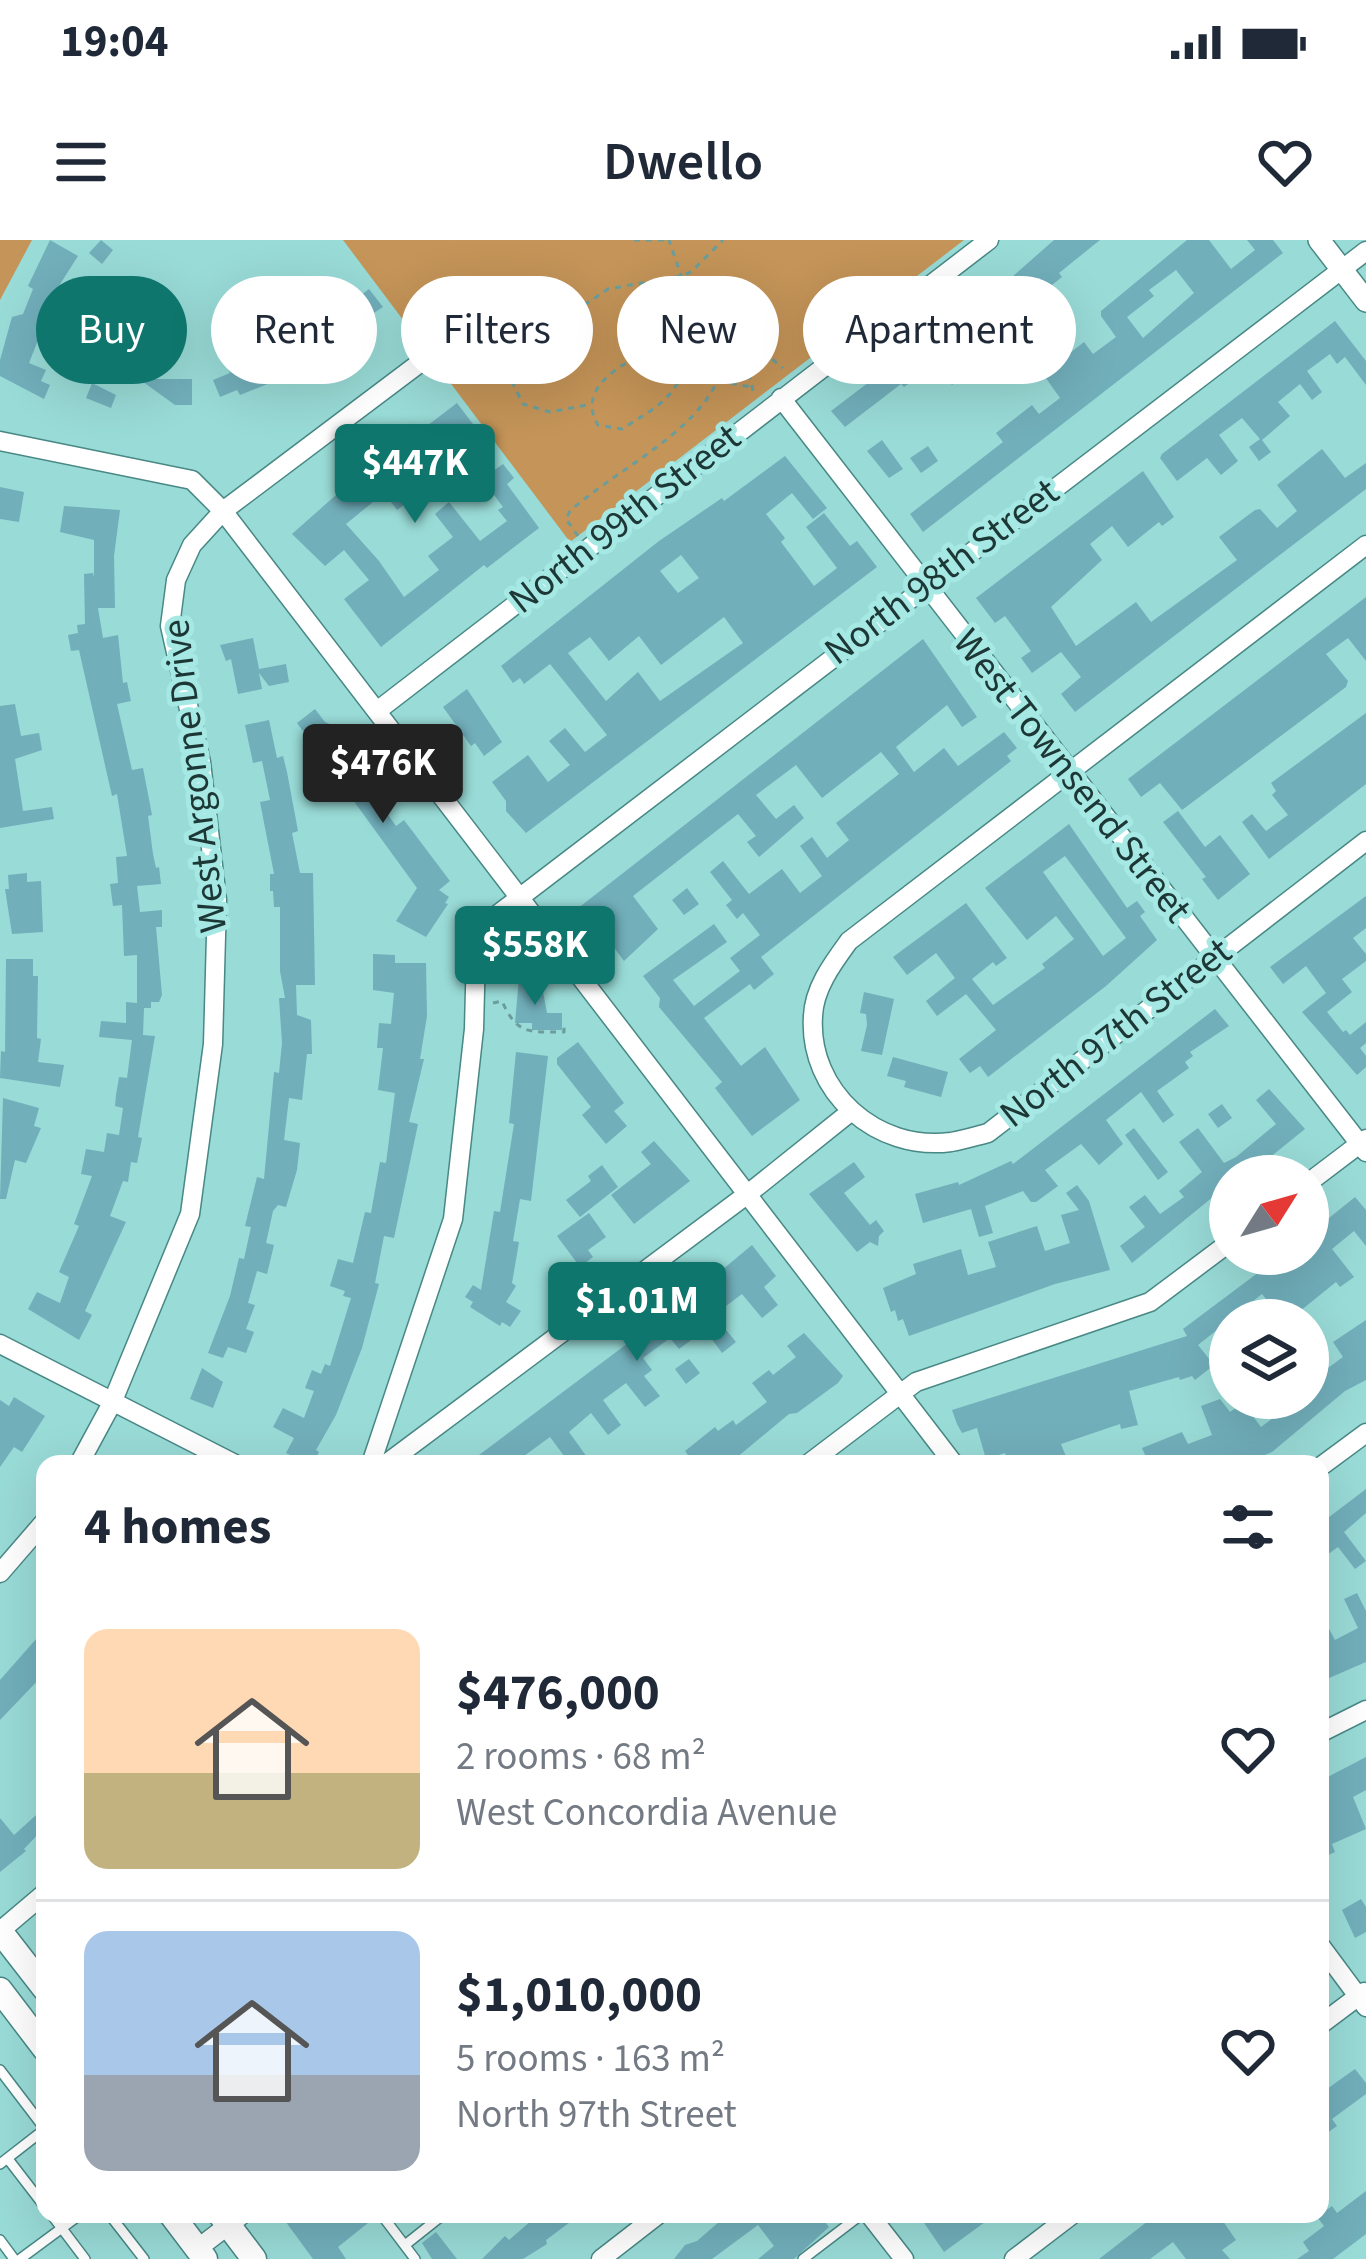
<!DOCTYPE html>
<meta charset="utf-8">
<style>
:root{--surface:#fff;--page:#f6f6f7;--text:#1f2937;--muted:#747a83;--line:#e0e1e3;--accent:#0f766e}
body{margin:0;font-family:"Source Sans 3",sans-serif;background:var(--page);color:var(--text);height:100vh;display:flex;flex-direction:column;font-size:45px;white-space:nowrap}
*{box-sizing:border-box;margin:0}
p{font-size:39px;color:var(--muted)}
.icon{flex:none;width:66px;height:66px;fill:none;stroke:currentColor;stroke-width:2;stroke-linecap:round;stroke-linejoin:round}
.map{position:relative;flex:1;overflow:hidden}
.panel{position:absolute;left:36px;top:1215px;width:1293px;height:768px;display:flex;flex-direction:column;background:var(--surface);border-radius:24px;box-shadow:0 12px 48px #0002}
.panel>*{flex:none}
.hud{position:absolute;left:36px;top:36px;width:1296px;height:108px;display:flex;gap:24px}
.needle{width:78px;rotate:53deg}
.controls{position:absolute;left:1209px;top:915px;display:grid;gap:24px}
.controls a{display:grid;place-items:center;width:120px;height:120px;border-radius:50%;background:var(--surface);box-shadow:0 12px 48px #0002;font-size:60px}
.price{position:absolute;translate:-50% -102px;padding:0 27px;border-radius:12px;background:var(--accent);color:#fff;font-size:39px;line-height:78px;filter:drop-shadow(0 3px 6px #0008)}
.price::after{content:'';position:absolute;left:50%;top:72px;width:36px;height:27px;margin-left:-18px;background:inherit;clip-path:polygon(0 0,100% 0,50% 100%)}
.price.selected{background:#222;color:#fff}
ul{padding:0;list-style:none}
li{display:flex;align-items:center;gap:36px;height:300px;padding:0 48px}
li+li{border-top:3px solid var(--line)}
li span{display:grid;place-items:center;flex:none;width:336px;height:240px;border-radius:24px;color:#555}
li>.icon{margin-inline-start:auto}
span .icon{width:144px;height:144px;fill:#fffc;stroke-width:1}
li b{font-size:51px}
h2{display:flex;justify-content:space-between;align-items:center;height:144px;padding:0 48px;font-size:51px}
.pill{padding:0 42px;border-radius:54px;background:var(--surface);box-shadow:0 12px 48px #0002;font-size:42px;line-height:108px}
.pill.selected{background:var(--accent);color:#fff}
.status{display:flex;justify-content:space-between;align-items:center;height:84px;padding:0 60px;background:var(--surface);direction:ltr}
.status svg{height:33px;fill:currentColor}
header{display:flex;justify-content:space-between;align-items:center;height:156px;padding:0 48px;background:var(--surface);font-size:54px;font-weight:600}
.map>svg:first-child{display:block}
.green{fill:#c49458}
.building{fill:#71afbb;fill-rule:evenodd}
.lines{fill:none;stroke-linecap:round;stroke-linejoin:round}
.service-casing{stroke:#488885;stroke-width:12}
.minor-casing{stroke:#488885;stroke-width:21}
.tertiary-casing{stroke:#488885;stroke-width:24}
.secondary-casing{stroke:#488885;stroke-width:27}
.path{stroke:#6b9e9b;stroke-width:3;stroke-dasharray:6 6;stroke-linecap:butt}
.service{stroke:#fff;stroke-width:9}
.minor{stroke:#fff;stroke-width:18}
.tertiary{stroke:#fff;stroke-width:21}
.secondary{stroke:#fff;stroke-width:24}
.labels{text-anchor:middle;dominant-baseline:central;stroke-width:10;stroke-linejoin:round;paint-order:stroke}
.street-label{font-size:39px;fill:#1c3735;stroke:#a6e8e4}
</style>
<div class="status"><b>19:04</b><svg viewBox="0 0 49 12"><path d="M0 12V9h3v3zM5 12V6h3v6zM10 12V3h3v9zM15 12V0h3v12zM26 1h20v11H26zM47 4h2v5h-2z"/></svg></div>
<header><svg class="icon" aria-label="menu" viewBox="0 0 24 24"><path d="M4 6h16M4 12h16M4 18h16"/></svg>Dwello<svg class="icon" aria-label="heart" viewBox="0 0 24 24"><path d="M12 20l-8-8c-3-5 5-10 8-4 3-6 11-1 8 4z"/></svg></header>
<div class="map">
<svg width="1366" height="2019" viewBox="0 0 1366 2019">
<rect width="100%" height="100%" fill="#99dbd7"/>
<path class="green" d="M0,0H32L0,60Z
M343,0H964L570,302Z"/>
<path class="building" d="M50,0L78,16L45,68L50,70L29,123L46,130L41,141L50,145L44,159L0,136V120L12,77L23,74L33,49L28,46Z
M101,0L113,10L102,24L89,13Z
M1054,0H1100L1059,33L1062,37L1047,49L1062,69L1050,79L1033,56L1012,73L1027,92L1016,100L996,75L975,92L990,111L952,145L936,124L904,147L901,144L845,187L831,171L1000,42L1004,44Z
M1187,0H1209L1231,29L1255,10L1247,0H1273L1283,13L923,292L910,274L1003,202L996,193L1032,165L1039,174L1060,158L1043,134L1084,102L1093,114L1116,97L1101,76V71ZM1176,30L1194,53L1143,98L1127,77L1154,56L1149,50Z
M369,49L383,67L340,95L328,81L339,72L334,65L348,54L353,61Z
M297,72L307,84L311,81L324,98L297,118L302,124L285,137L240,155L237,150L220,157L213,140L230,133L226,124L242,118L246,128L275,116L265,102Z
M1335,81L1366,121V145L1345,117L1337,124L1330,114L1307,131L1322,152L1312,160L1300,144L1278,162L1290,176L1262,200L1271,212L1259,221L1249,207L1260,199L1242,178L1219,195L1238,221L1221,235L1207,218L1177,241L1160,218L1162,214Z
M139,139H192V165H175Z
M92,143L116,155L111,168L86,158Z
M457,163L485,200L447,229L443,225L412,248L417,255L397,270L384,253L346,284L379,321L404,357L439,330L428,316L453,297L435,274L449,262L480,301L507,281L498,270L503,267L482,239L503,224L514,238L507,244L539,288L487,328L484,325L381,407L344,359L369,340L344,310L325,326L292,294L336,255Z
M882,200L903,229L889,238L867,211Z
M928,206L938,221L921,233L910,218Z
M1322,209L1345,238L1366,223V249L1075,472L1061,454L1081,437L1061,412L1032,433L1021,418L1031,411L1005,376L995,383L976,358L1143,231L1174,277L1162,286L1159,282L1128,307L1112,286L1090,304L1102,320L1051,367L1076,406L1136,362L1151,382L1237,320L1219,297L1255,270L1260,269L1277,288L1297,271L1277,245Z
M785,216L827,268L813,279L792,253L766,274L785,298L781,302L814,346L837,328L806,287L824,273L850,306L857,301L877,327L526,593L506,571V561L492,542L528,515L548,542L570,525L549,501L565,488L585,512L607,495L550,424L524,444L520,438L513,443L501,426L659,301L722,258L724,261ZM681,315L699,338L678,353L660,331ZM724,377L743,403L660,461L638,432L606,461L568,413L590,397L609,421L639,396L661,425Z
M0,247L24,252L19,282L0,279Z
M64,266L120,270L114,316L115,368H98L103,398L118,395L123,443L127,442L131,461L117,464L132,530L143,528L152,575L148,576L153,614L156,628L159,627L161,644L137,646L140,672L162,670V687H156L162,755L159,762H151V768H144L143,795L155,796L138,897L142,898L137,923L131,922L128,942L123,941L110,976L126,982L85,1071L92,1075L79,1100L28,1069L37,1052L60,1063L69,1037L59,1032L79,986L74,984L92,936L81,934L86,909L104,912L107,893L119,895L123,868L115,866L116,855L119,837L127,838L132,800L99,797L101,781L126,783V762L137,763V715L124,716L122,665L113,666L110,644L118,643L116,617L127,616L117,554L112,556L79,410L71,411L68,395L78,393L77,385L85,384L84,334L93,333L94,337V300L60,292Z
M1366,357V421L1348,398L1326,414L1348,441L1346,447L1182,570L1160,543L1141,557L1128,539Z
M253,398L259,429L286,424L289,442L269,446L259,433L262,449L238,454L231,419L226,421L220,405Z
M923,399L977,477L962,487L947,465L896,507L914,532L944,508L958,526L1004,492L1017,508L1007,516L1011,521L761,717L774,734L754,750L750,744L704,778L741,826L765,807L800,860L752,896L715,848L722,842L659,767L660,758L643,736L714,684L727,702L673,740L694,766L740,731L730,718L760,695L743,673L737,679L726,665L732,660L710,632L723,621L749,654L782,629L800,653L822,636L800,606L812,597L827,618L849,600L836,583L899,534L881,512L822,558L796,525L756,555L776,579L794,565L804,578L759,617L747,602L756,596L738,574L633,656L658,689L624,721L601,690L595,694L577,669Z
M467,449L502,502L484,516L475,503L471,506L443,467Z
M15,464L21,496L39,493L42,510L15,519L23,571L52,567L54,579L0,588V466Z
M315,469L325,482L334,486L386,557L379,562L396,586L404,580L450,641L439,650L449,657L445,663L448,664L426,697L396,681L417,648L297,483Z
M1366,473V544L1269,619L1242,582L1252,574L1266,591L1288,575L1272,555L1276,551L1271,543Z
M269,480L277,518L283,516L287,532L298,591L292,593L300,633H313L315,745H296L297,775L311,780L312,814H307L302,860L289,858L284,900L300,903L297,930L286,967L278,965L273,971L266,1003L274,1005L267,1034L257,1031L248,1063L255,1065L246,1089L254,1092L246,1113L228,1107L223,1118L208,1113L230,1056L239,1018L244,1019L251,987L245,986L257,937L264,939L274,832L279,833L282,803L279,758H285L280,731V667H274L273,651H270V634H274L260,562L270,560L262,521L253,523L245,485Z
M1178,571L1205,607L1220,595L1250,634L1218,660L1202,639L1206,637L1163,582Z
M1069,584L1127,668L1137,661L1145,672L1140,676L1157,700L1106,746L988,837L980,826L970,833L959,819L996,790L966,754L937,776L926,761L955,738L936,713L907,735L893,717L966,663L1007,718L996,726L993,722L972,739L993,765L1045,728L1042,724L1074,699L1056,676L1027,700L985,648ZM1065,616L1126,698L1103,716L1043,632Z
M27,633V642L41,641L43,692L12,694L5,649H9L8,635Z
M687,648L699,664L684,675L672,660Z
M1366,656V688L1353,698L1366,714V721L1342,739L1352,752L1327,772L1343,792L1346,790L1350,795L1366,782V803L1360,808L1366,816V827L1357,835L1302,772L1326,753L1306,726L1283,744L1270,727Z
M373,714L395,715V723H426L427,776L420,819H424L409,882L418,884L394,998L384,996L375,1043L379,1044L362,1108L336,1175L316,1210L319,1212L313,1224H308L286,1213L294,1198L273,1187L283,1168L304,1178L314,1151L305,1148L312,1130L321,1134L325,1124L330,1126L351,1058L343,1056L345,1051L330,1046L338,1019L353,1023L365,972L371,973L380,922L386,923L395,853L378,850L383,808H377L379,783L391,784L394,753L373,750Z
M6,719H33V736H38L37,798L41,799L38,822L64,825L60,847L0,838L1,811L5,812Z
M519,738H532V746H542L547,773H562V790H532V783H515Z
M864,752L894,759L882,815L861,811L867,785L866,774L860,773Z
M1215,769L1229,786L1190,812L1193,816L1185,822L1189,828L1157,851L1174,875L1163,883L1141,852L1106,880L1123,904L1099,925L1081,904L1045,930L1058,946L1036,962H1031L1023,951L985,966L993,993L979,997L971,969L923,983L915,954L958,942L959,945L1011,921L1013,924Z
M578,802L624,863L614,871L627,886L606,904L582,875L591,867L557,824V818Z
M516,812L548,816L531,961L520,959L513,1001L519,1002L512,1043L516,1046L506,1062L521,1071L510,1087L502,1082L500,1086L470,1067L473,1062L465,1057L473,1045L481,1050L494,971L500,972L514,884L509,883Z
M893,817L948,832L941,857L904,847L906,841L887,836Z
M1269,849L1305,889L1258,927L1243,936H1230V943L1132,1023L1120,1006L1145,987L1129,967L1145,955L1160,974L1184,957L1179,951L1202,932L1179,902L1198,888L1224,923L1236,917L1276,884L1256,860Z
M3,858L39,868L34,886L41,888L26,923L15,920L6,959H0Z
M1222,864L1232,878L1218,888L1208,874Z
M1134,888L1168,932L1158,940L1125,895Z
M654,901L690,941L634,984L611,955L651,924L641,912Z
M854,922L865,937L844,953L870,985L876,980L884,991L879,996L878,1006L870,1002L857,1012L809,954Z
M602,925L618,947L580,977L566,960L591,941L588,936Z
M1077,945L1089,961L1110,1030L1055,1044L909,1096L903,1079L898,1081L895,1070L891,1072L883,1048L916,1034L913,1024L961,1009L968,1035L996,1027L988,1002L1037,986L1045,1011L1070,1003L1061,975L1079,970L1066,953Z
M1355,957L1366,970V1006L1354,991L1332,1009L1354,1037L1340,1047L1336,1042L1289,1080H1283L1262,1054L1198,1105L1214,1125L1195,1140L1192,1136L1180,1140L1179,1137L1129,1151L1138,1185L1121,1189L1120,1184L1061,1204L1069,1224H1009L1005,1213L986,1219L977,1188L962,1193L957,1184L952,1170L1187,1096L1183,1089L1283,1014H1308V995Z
M589,973L606,997L588,1010L593,1017L580,1027L557,996Z
M752,1005L776,1036L764,1047L778,1065L762,1078L742,1054L714,1075L736,1102L722,1113L705,1090L679,1109L670,1098L643,1118L652,1130L644,1136L660,1156L645,1167L626,1143L603,1160L621,1185L608,1195L591,1173L569,1192L592,1224H570L550,1197L513,1224H467L692,1055Z
M1366,1080V1140L1345,1151L1272,1212L1244,1224H1149L1142,1208L1182,1192L1188,1204L1212,1195L1201,1166L1220,1159L1230,1172L1243,1163L1261,1187L1284,1170L1275,1158H1308V1115L1321,1133L1343,1117L1333,1102Z
M804,1093L843,1136L838,1143L797,1173L789,1174L729,1224H695L685,1211L715,1187L718,1191L733,1180L736,1185L767,1162L752,1143L769,1130L773,1135L796,1117L787,1106Z
M689,1119L700,1133L686,1144L675,1129Z
M202,1128L223,1142L213,1168L190,1159Z
M14,1157L45,1176L22,1212L14,1207L0,1227V1160L9,1166Z
M1366,1249V1273L1344,1292L1366,1321L1355,1329L1338,1307L1320,1320V1284Z
M1357,1353L1366,1371V1422L1320,1442V1372L1335,1400L1358,1388L1344,1359Z
M37,1398L45,1406V1433L0,1480V1440Z
M1366,1517V1550L1353,1557L1366,1589L1332,1604L1335,1612L1320,1619V1541Z
M45,1567V1587L24,1609L26,1611L0,1632V1578L14,1595Z
M1361,1659L1366,1667V1692L1355,1698L1342,1670Z
M1355,1829L1366,1843V1854L1332,1879L1337,1886L1320,1898V1854Z
M1366,1951V1994L1333,2019H1297L1309,2011L1303,2002L1324,1986L1317,1977L1332,1966L1337,1973Z
M280,1974H362L368,1983L338,2007L346,2019H313Z
M539,1974H581L546,2000L547,2004L523,2019H482L505,1996L509,2000Z
M728,1974H819L829,1987L794,2019H758L774,2006L758,1985L712,2019H674L685,2005L697,2001Z
M918,1974H996L944,2012Z
M1157,1974H1218L1236,2000L1222,2010L1230,2019H1186L1173,2002L1150,2019H1099Z
M436,1992L457,2019H432L422,2003Z"/>
<g class="lines">
<g class="service-casing">
<path id="service" d="M0,1830L45,1889L0,1924
M8,1919L45,1967
M51,1974L85,2019
M109,1974L144,2019
M381,1974L415,2019
M0,2000L14,2019
M405,2005L444,1974
M20,2019L81,1974
M803,2019L862,1974"/>
</g>
<g class="minor-casing">
<path id="minor" d="M781,158L1366,912
M0,201L192,240L223,271L954,1224
M1366,305L849,701C833,723 814,748 813,776C808,852 877,912 951,902C963,900 976,896 988,893L1366,601
M377,471L989,0
M1308,943L1366,899
M0,1104L235,1224
M79,1224L112,1163L190,974L213,804L217,660L201,522L170,386L176,340L192,305L223,271L421,122
M371,1224L453,979L474,789L476,711L489,681L1366,11
M386,1224L749,953L849,873
M808,1224L916,1142L1150,1062L1230,1002
M1320,1227L1366,1193
M0,1333L45,1281
M1320,1493L1366,1470
M0,1691L45,1653
M1320,1705L1366,1767
M1320,1785L1364,1752
M869,1974L904,2019
M197,2009L243,1974
M601,2019L659,1974
M1014,2019L1073,1974"/>
</g>
<g class="tertiary-casing">
<path id="tertiary" d="M1319,0L1366,61"/>
</g>
<g class="secondary-casing">
<path id="secondary" d="M0,1691L45,1749
M0,1750L45,1809
M171,1974L205,2019
M220,1974L254,2019"/>
</g>
<path class="path" d="M634,0H666
M496,109L523,164L550,172L587,165
M684,120C681,157 651,170 622,189L598,185C574,146 628,120 659,107C707,126 694,126 744,113L756,122
M441,123L543,93L608,49L681,36L691,32L723,0
M719,141L751,147
M753,151L749,133L758,121L772,119L783,128
M578,296L566,279L570,271C612,233 695,193 717,141L669,0
M493,763L502,761C517,795 529,792 564,792V782"/>
<use href="#service" class="service"/>
<use href="#minor" class="minor"/>
<use href="#tertiary" class="tertiary"/>
<use href="#secondary" class="secondary"/>
</g>
<g class="labels">
<g class="street-label">
<text transform="translate(625 279) rotate(-38)">North 99th Street</text>
<text transform="translate(942 332) rotate(-37)">North 98th Street</text>
<text transform="translate(195 536) rotate(-97)">West Argonne Drive</text>
<text transform="translate(1072 536) rotate(52)">West Townsend Street</text>
<text transform="translate(1116 793) rotate(-38)">North 97th Street</text>
</g>
</g>
</svg>
<div class="controls">
<a><svg class="needle" viewBox="-14 -14 28 28"><path d="M0-13l5 13h-10z" fill="#e53935"/><path d="M0 13l5-13h-10z" fill="#747a83"/></svg></a>
<a><svg class="icon" aria-label="layers" viewBox="0 0 24 24"><path d="M12 4l9 5-9 5-9-5zM3 14l9 5 9-5"/></svg></a>
</div>
<b class="price" style="left:415px;top:286px">$447K</b>
<b class="price selected" style="left:383px;top:586px">$476K</b>
<b class="price" style="left:535px;top:768px">$558K</b>
<b class="price" style="left:637px;top:1124px">$1.01M</b>
<div class="hud">
<a class="pill selected">Buy</a>
<a class="pill">Rent</a>
<a class="pill">Filters</a>
<a class="pill">New</a>
<a class="pill">Apartment</a>
</div>
<section class="panel">
<h2>4 homes<svg class="icon" aria-label="filters" viewBox="0 0 24 24"><path d="M4 7h16M4 17h16"/><circle cx="9" cy="7" r="2"/><circle cx="15" cy="17" r="2"/></svg></h2>
<ul>
<li><span style="background:linear-gradient(#ffd9b3 60%,#c2b280 0)"><svg class="icon" aria-label="home" viewBox="0 0 24 24"><path d="M3 11l9-7 9 7M6 9v11h12V9"/></svg></span><div><b>$476,000</b><p>2 rooms · 68 m²</p><p>West Concordia Avenue</p></div><svg class="icon" aria-label="heart" viewBox="0 0 24 24"><path d="M12 20l-8-8c-3-5 5-10 8-4 3-6 11-1 8 4z"/></svg></li>
<li><span style="background:linear-gradient(#a9c7e8 60%,#9aa5b1 0)"><svg class="icon" aria-label="home" viewBox="0 0 24 24"><path d="M3 11l9-7 9 7M6 9v11h12V9"/></svg></span><div><b>$1,010,000</b><p>5 rooms · 163 m²</p><p>North 97th Street</p></div><svg class="icon" aria-label="heart" viewBox="0 0 24 24"><path d="M12 20l-8-8c-3-5 5-10 8-4 3-6 11-1 8 4z"/></svg></li>
</ul>
</section>
</div>
